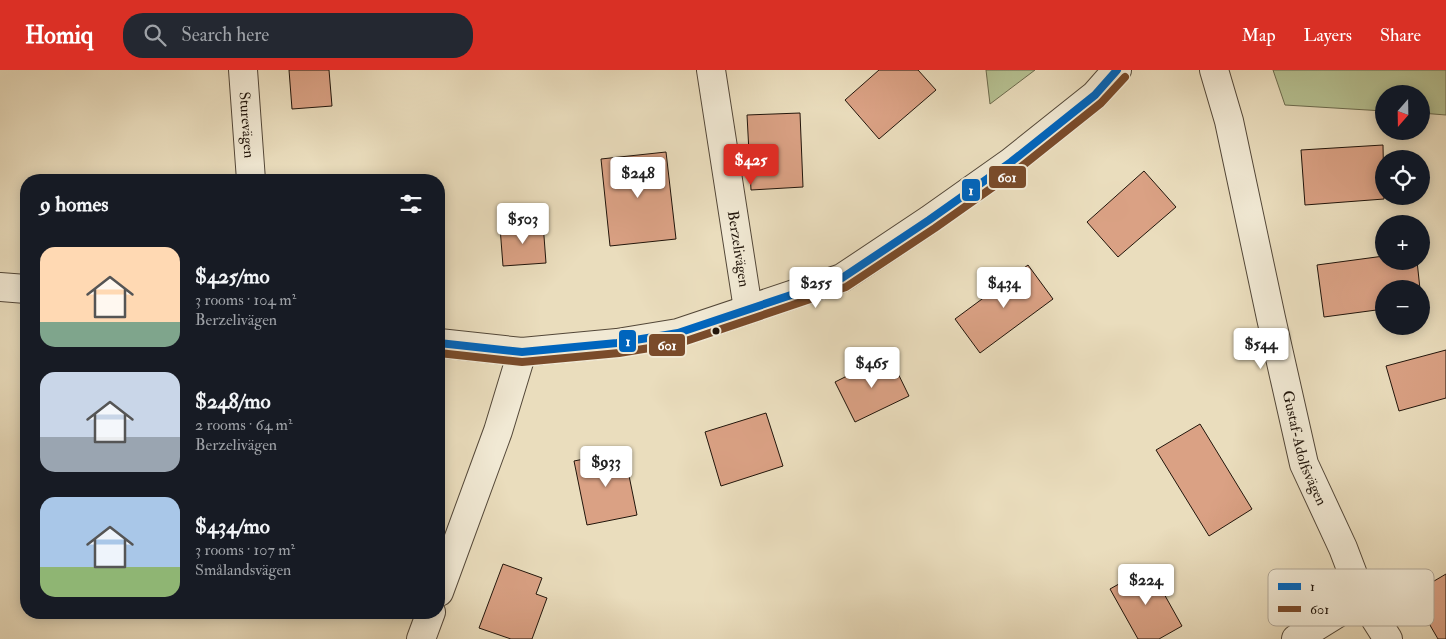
<!DOCTYPE html>
<meta charset="utf-8">
<style>
:root{--surface:#171b24;--page:#242831;--text:#f1f3f6;--muted:#9ea1a6;--accent:#d93025}
body{margin:0;font-family:"IM FELL Double Pica",serif;background:var(--page);color:var(--text);height:100vh;display:flex;flex-direction:column;font-size:19px;white-space:nowrap}
*{box-sizing:border-box;margin:0}
p{font-size:16px;color:var(--muted)}
.icon{flex:none;width:28px;height:28px;fill:none;stroke:currentColor;stroke-width:2;stroke-linecap:round;stroke-linejoin:round}
.map{position:relative;flex:1;overflow:hidden}
.drawer{position:absolute;left:20px;top:104px;width:425px;height:445px;display:flex;flex-direction:column;background:var(--surface);border-radius:20px;box-shadow:0 2px 12px #0003}
.drawer>*{flex:none}
.needle{width:32px;rotate:200deg}
.controls{position:absolute;left:1375px;top:15px;display:grid;gap:10px}
.controls a{display:grid;place-items:center;width:55px;height:55px;border-radius:50%;background:var(--surface);box-shadow:0 2px 12px #0003;font-size:25px}
.price{position:absolute;translate:-50% -42px;padding:0 11px;border-radius:5px;background:#fff;color:#222;font-size:16px;line-height:32px;filter:drop-shadow(0 1px 2px #0008)}
.price::after{content:'';position:absolute;left:50%;top:30px;width:15px;height:11px;margin-left:-8px;background:inherit;clip-path:polygon(0 0,100% 0,50% 100%)}
.price.current{background:var(--accent);color:#fff}
ul{padding:0;list-style:none}
li{display:flex;align-items:center;gap:15px;height:125px;padding:0 20px}
li span{display:grid;place-items:center;flex:none;width:140px;height:100px;border-radius:15px;color:#555}
li>.icon{margin-inline-start:auto}
span .icon{width:60px;height:60px;fill:#fffc;stroke-width:1}
li b{font-size:21px}
h2{display:flex;justify-content:space-between;align-items:center;height:60px;padding:0 20px;font-size:21px}
header{display:flex;align-items:center;gap:30px;box-sizing:border-box;height:70px;padding:0 25px;background:var(--accent);color:#fff}
header strong{font-size:24px}
nav{display:flex;gap:28px;margin-inline-start:auto;font-size:18px}
.search{width:350px;height:45px;background:var(--page);display:flex;align-items:center;gap:12px;box-sizing:border-box;padding:0 18px;border-radius:20px;color:var(--muted);font-size:19px}
.map>svg:first-child{display:block}
.green{fill:#b6c192;stroke:#6c6b4e}
.building{fill:#daa184;stroke:#21150b}
.lines{fill:none;stroke-linecap:round;stroke-linejoin:round}
.minor-casing{stroke:#534738;stroke-width:30}
.minor{stroke:#f1e9d4;stroke-width:28}
.bus-1-casing{stroke:#f1e9d4;stroke-width:11}
.bus-2-casing{stroke:#f1e9d4;stroke-width:11}
.bus-1{stroke:#0065bd;stroke-width:8}
.bus-2{stroke:#7a4b2a;stroke-width:8}
.bus-dot{fill:#21150b;stroke:#f1e9d4;stroke-width:2}
.labels{text-anchor:middle;dominant-baseline:central;stroke-width:5;stroke-linejoin:round;paint-order:stroke}
.street-label{font-size:15px;fill:#21150b;stroke:#f1e9d4}
.key{fill:#f1e9d4;stroke:#b3a998;stroke-width:1}
.key-label{font-size:14px;fill:#21150b}
.line-badge{stroke:#f1e9d4;stroke-width:2}
.badge-label{font-size:14px;text-anchor:middle;font-weight:bold;fill:#fff}
</style>
<header>
<strong>Homiq</strong>
<div class="search"><svg class="icon" aria-label="search" viewBox="0 0 24 24"><circle cx="10" cy="10" r="6"/><path d="M15 15l6 6"/></svg>Search here</div>
<nav><a>Map</a><a>Layers</a><a>Share</a></nav>
</header>
<div class="map">
<svg width="1446" height="569" viewBox="0 0 1446 569">
<rect width="100%" height="100%" fill="#eaddbd"/>
<filter id="stains"><feTurbulence type="fractalNoise" baseFrequency=".004" numOctaves="4"/><feColorMatrix values="0 0 0 0 .2 0 0 0 0 .09 0 0 0 0 .02 0 0 0 .5 -.17"/></filter>
<radialGradient id="worn" r=".72"><stop offset=".6" stop-color="#630" stop-opacity="0"/><stop offset="1" stop-color="#630" stop-opacity=".3"/></radialGradient>
<path class="green" d="M986,0H1035L990,34Z
M1273,0H1446V45L1421,43V24H1384V41L1285,35Z"/>
<path class="building" d="M289,0H329L332,36L292,39Z
M879,0H918L936,20L879,69L845,30Z
M800,43L803,117L751,120L747,45Z
M1383,75L1384,129L1305,135L1301,80Z
M666,82L676,169L610,176L601,89Z
M1144,101L1176,137L1118,187L1087,152Z
M543,153L546,193L503,196L500,157Z
M1384,186V191H1417L1420,219H1384V239L1324,247L1317,195Z
M1028,195L1053,229L980,283L955,249Z
M1446,280V328L1399,341L1386,296Z
M889,285L909,326L855,352L835,312Z
M766,343L783,396L721,416L705,362Z
M1200,354L1252,439L1209,466L1156,380Z
M624,381L637,445L587,455L574,391Z
M503,494L542,508L536,524L547,528L532,569H511L479,558Z
M1149,497L1182,556L1159,569H1138L1110,519Z
M1446,504V569H1438L1412,524Z"/>
<g class="lines">
<g class="minor-casing">
<g id="minor">
<path id="s1" d="M243,0L251,110"/>
<path id="s2" d="M711,0L748,239"/>
<path id="s3" d="M1214,0L1229,51L1271,248L1304,394L1343,478L1362,528L1388,569"/>
<path d="M0,217L26,219"/>
<path d="M439,273L522,282L617,273L678,263L842,208L929,150L1011,92L1095,25L1117,0"/>
<path d="M439,522L498,361L522,282"/>
<path d="M421,569L431,542"/>
<path d="M1296,569L1362,528"/>
</g>
</g>
<use href="#minor" class="minor"/>
<g class="bus-1-casing">
<path id="bus-1" d="M439,273L522,282L617,273L678,263L842,208L929,150L1011,92L1095,25L1117,0"/>
</g>
<g class="bus-2-casing">
<path id="bus-2" d="M439,283L522,292L619,283L680,273L846,217L935,158L1017,100L1101,33L1125,7"/>
</g>
<use href="#bus-1" class="bus-1"/>
<use href="#bus-2" class="bus-2"/>
</g>
<circle class="bus-dot" cx="716" cy="261" r="4.5"/>
<g class="labels">
<g class="street-label">
<text stroke="none"><textPath href="#s1" startOffset="55">Sturevägen</textPath></text>
<text stroke="none"><textPath href="#s2" startOffset="181">Berzelivägen</textPath></text>
<text stroke="none"><textPath href="#s3" startOffset="389">Gustaf-Adolfsvägen</textPath></text>
</g>
</g>
<rect x="1268" y="499" width="166" height="57" rx="8" class="key"/>
<rect x="1278" y="513" width="23" height="7" fill="#0065bd"/>
<rect x="1278" y="536" width="23" height="6" fill="#7a4b2a"/>
<g class="key-label">
<text x="1310" y="521">1</text>
<text x="1310" y="544">601</text>
</g>
<g class="line-badge">
<rect x="988" y="95" width="39" height="24" rx="5" fill="#7a4b2a"/>
<rect x="961" y="108" width="20" height="24" rx="5" fill="#0065bd"/>
<rect x="618" y="259" width="19" height="24" rx="5" fill="#0065bd"/>
<rect x="648" y="263" width="38" height="24" rx="5" fill="#7a4b2a"/>
</g>
<g class="badge-label">
<text x="1007" y="112">601</text>
<text x="971" y="125">1</text>
<text x="628" y="276">1</text>
<text x="667" y="280">601</text>
</g>
<rect width="100%" height="100%" filter="url(#stains)"/>
<rect width="100%" height="100%" fill="url(#worn)"/>
</svg>
<div class="controls">
<a><svg class="needle" viewBox="-14 -14 28 28"><path d="M0-13l5 13h-10z" fill="#e53935"/><path d="M0 13l5-13h-10z" fill="#9ea1a6"/></svg></a>
<a><svg class="icon" aria-label="locate" viewBox="0 0 24 24"><circle cx="12" cy="12" r="6"/><path d="M12 2v4M12 18v4M2 12h4M18 12h4"/></svg></a>
<a>+</a>
<a>−</a>
</div>
<b class="price current" style="left:751px;top:116px">$425</b>
<b class="price" style="left:638px;top:129px">$248</b>
<b class="price" style="left:523px;top:175px">$503</b>
<b class="price" style="left:816px;top:239px">$255</b>
<b class="price" style="left:1004px;top:239px">$434</b>
<b class="price" style="left:1261px;top:300px">$544</b>
<b class="price" style="left:872px;top:319px">$465</b>
<b class="price" style="left:606px;top:418px">$933</b>
<b class="price" style="left:1146px;top:536px">$224</b>
<section class="drawer">
<h2>9 homes<svg class="icon" aria-label="filters" viewBox="0 0 24 24"><path d="M4 7h16M4 17h16"/><circle cx="9" cy="7" r="2"/><circle cx="15" cy="17" r="2"/></svg></h2>
<ul>
<li><span style="background:linear-gradient(#ffd9b3 75%,#7fa58c 0)"><svg class="icon" aria-label="home" viewBox="0 0 24 24"><path d="M3 11l9-7 9 7M6 9v11h12V9"/></svg></span><div><b>$425/mo</b><p>3 rooms · 104 m²</p><p>Berzelivägen</p></div></li>
<li><span style="background:linear-gradient(#c9d6e8 65%,#9aa5b1 0)"><svg class="icon" aria-label="home" viewBox="0 0 24 24"><path d="M3 11l9-7 9 7M6 9v11h12V9"/></svg></span><div><b>$248/mo</b><p>2 rooms · 64 m²</p><p>Berzelivägen</p></div></li>
<li><span style="background:linear-gradient(#a9c7e8 70%,#8fb573 0)"><svg class="icon" aria-label="home" viewBox="0 0 24 24"><path d="M3 11l9-7 9 7M6 9v11h12V9"/></svg></span><div><b>$434/mo</b><p>3 rooms · 107 m²</p><p>Smålandsvägen</p></div></li>
</ul>
</section>
</div>
